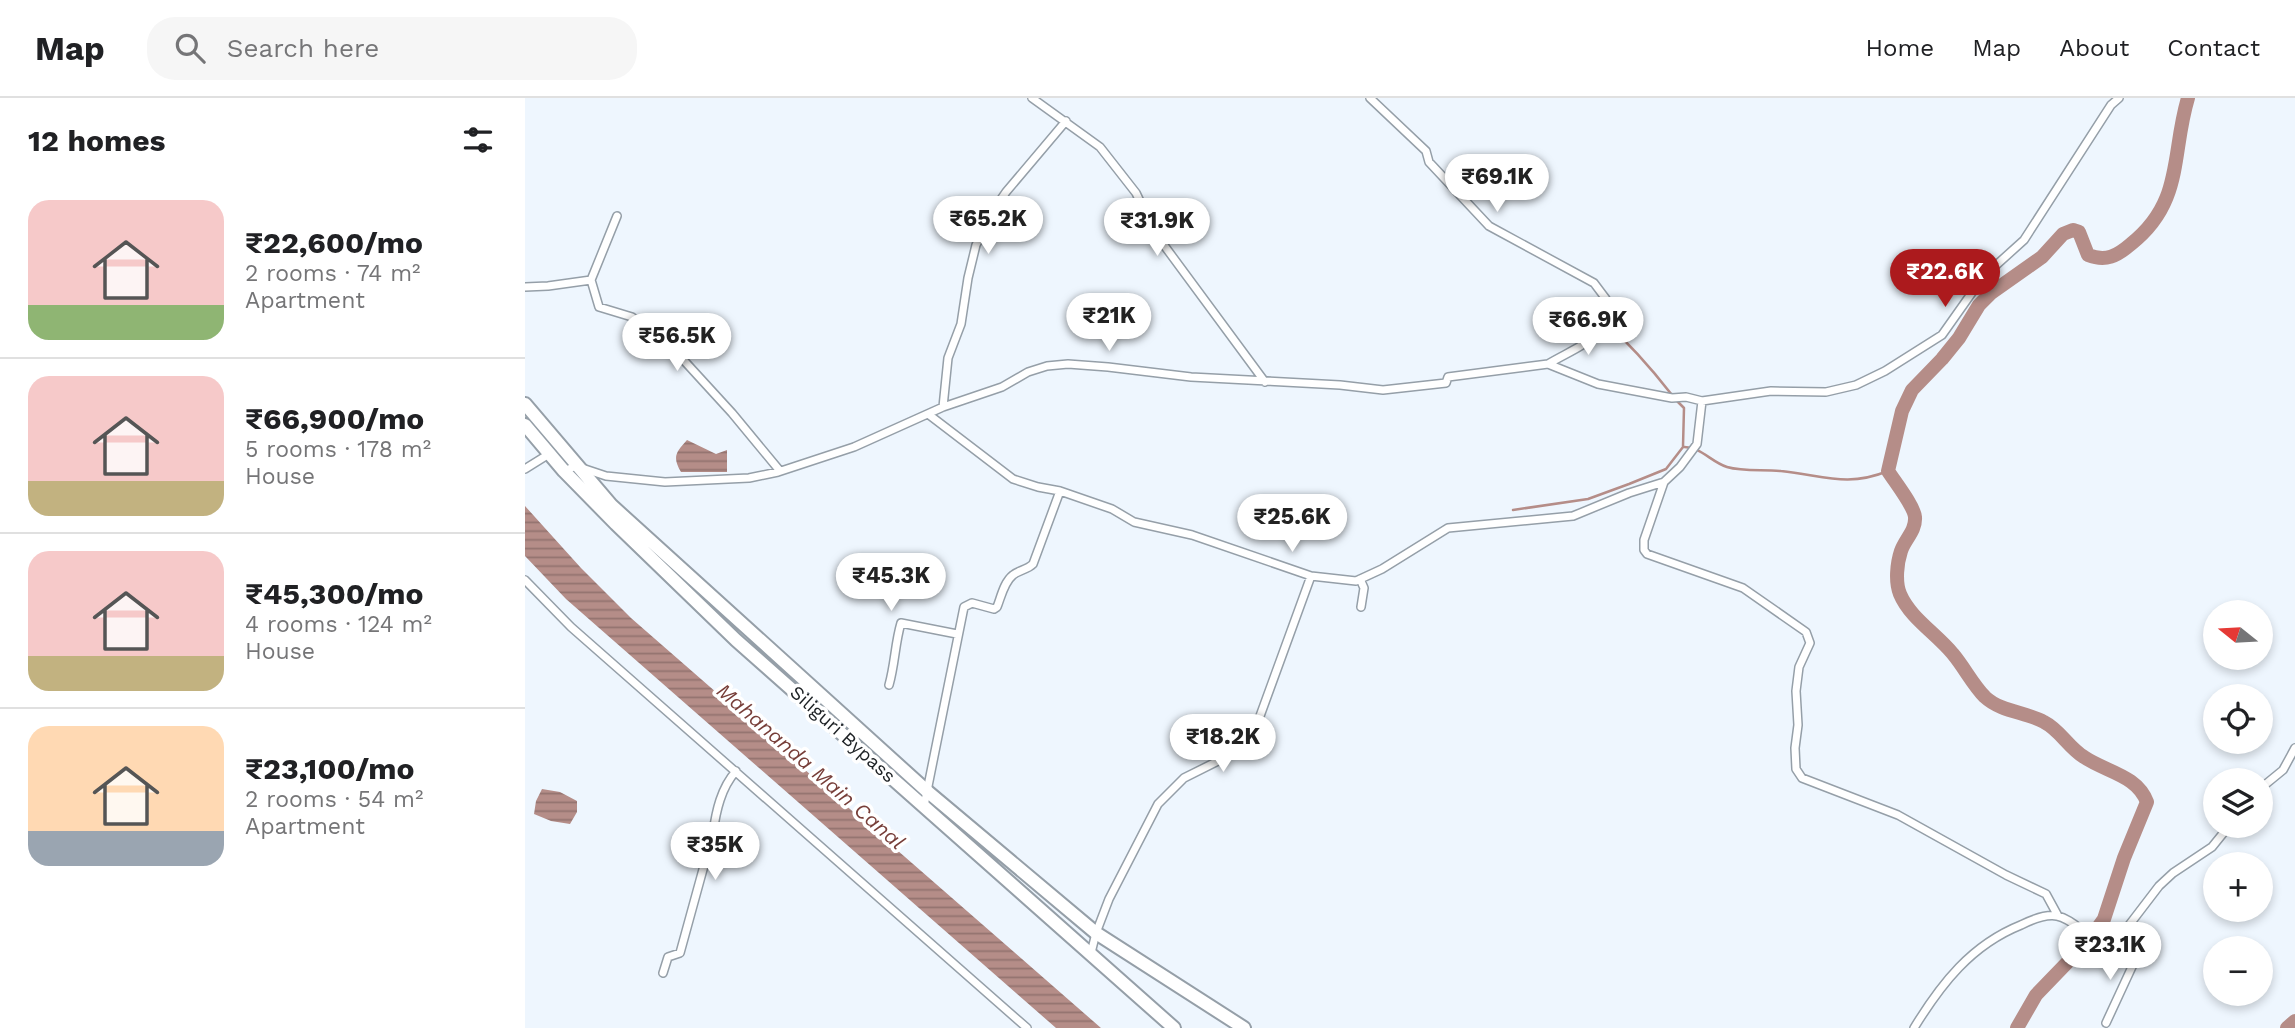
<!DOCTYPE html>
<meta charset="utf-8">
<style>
:root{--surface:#fff;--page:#f6f6f6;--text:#202124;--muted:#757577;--line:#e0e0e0;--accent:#ac1a1d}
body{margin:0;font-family:"Work Sans",sans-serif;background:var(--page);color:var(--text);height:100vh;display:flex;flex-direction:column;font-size:26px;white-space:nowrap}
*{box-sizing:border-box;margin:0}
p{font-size:23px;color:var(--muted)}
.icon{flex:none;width:38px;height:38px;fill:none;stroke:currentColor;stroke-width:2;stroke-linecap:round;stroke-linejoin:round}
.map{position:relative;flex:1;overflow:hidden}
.side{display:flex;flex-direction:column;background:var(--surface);width:525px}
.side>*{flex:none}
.needle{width:46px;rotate:288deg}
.tools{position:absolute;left:1678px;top:502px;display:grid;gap:14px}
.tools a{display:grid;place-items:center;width:70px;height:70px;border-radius:50%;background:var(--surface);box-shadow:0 4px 10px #0003;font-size:35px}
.price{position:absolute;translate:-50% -60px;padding:0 16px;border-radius:24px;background:#fff;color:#222;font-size:23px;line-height:46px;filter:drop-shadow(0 2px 4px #0008)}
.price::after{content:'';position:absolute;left:50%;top:42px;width:21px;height:16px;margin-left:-10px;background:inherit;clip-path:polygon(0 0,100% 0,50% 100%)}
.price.selected{background:var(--accent);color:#fff}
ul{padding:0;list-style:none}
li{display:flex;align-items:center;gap:21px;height:175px;padding:0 28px}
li+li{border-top:2px solid var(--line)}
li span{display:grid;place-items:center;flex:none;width:196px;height:140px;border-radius:21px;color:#555}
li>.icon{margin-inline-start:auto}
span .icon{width:84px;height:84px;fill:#fffc;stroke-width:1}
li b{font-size:30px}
h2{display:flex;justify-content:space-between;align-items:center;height:84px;padding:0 28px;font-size:30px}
header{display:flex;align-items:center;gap:42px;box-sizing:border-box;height:98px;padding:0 35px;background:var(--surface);border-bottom:2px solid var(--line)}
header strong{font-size:33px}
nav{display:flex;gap:38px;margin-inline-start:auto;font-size:24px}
.search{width:490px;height:63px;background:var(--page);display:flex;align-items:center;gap:18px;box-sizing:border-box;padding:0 24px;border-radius:28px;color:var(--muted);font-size:26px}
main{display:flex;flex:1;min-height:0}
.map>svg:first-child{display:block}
.water{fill:url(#water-rules)}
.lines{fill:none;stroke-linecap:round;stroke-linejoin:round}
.stream{stroke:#b58d88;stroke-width:2.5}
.river{stroke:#b58d88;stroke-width:14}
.street-casing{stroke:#959fa8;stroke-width:10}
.highway-casing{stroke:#959fa8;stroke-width:16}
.street{stroke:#fff;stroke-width:7}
.highway{stroke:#fff;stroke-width:12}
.labels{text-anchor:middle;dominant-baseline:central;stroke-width:7;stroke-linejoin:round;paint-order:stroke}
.street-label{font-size:19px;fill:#1d2124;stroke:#fff}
.water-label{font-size:21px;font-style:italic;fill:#773e39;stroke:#fff}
</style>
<header>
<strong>Map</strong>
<div class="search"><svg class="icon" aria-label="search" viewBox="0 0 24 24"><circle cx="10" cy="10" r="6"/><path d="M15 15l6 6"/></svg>Search here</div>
<nav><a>Home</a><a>Map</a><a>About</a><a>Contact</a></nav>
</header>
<main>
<section class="side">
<h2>12 homes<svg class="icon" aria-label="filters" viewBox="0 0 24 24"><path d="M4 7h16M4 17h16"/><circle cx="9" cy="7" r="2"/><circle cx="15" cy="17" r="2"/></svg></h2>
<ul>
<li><span style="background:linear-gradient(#f6c9c9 75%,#8fb573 0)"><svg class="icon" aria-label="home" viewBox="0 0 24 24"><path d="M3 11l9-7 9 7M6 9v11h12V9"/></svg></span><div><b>₹22,600/mo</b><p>2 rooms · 74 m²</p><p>Apartment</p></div></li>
<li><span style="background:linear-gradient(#f6c9c9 75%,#c2b280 0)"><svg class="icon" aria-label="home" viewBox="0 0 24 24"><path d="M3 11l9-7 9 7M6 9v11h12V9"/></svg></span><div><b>₹66,900/mo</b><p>5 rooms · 178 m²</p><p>House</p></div></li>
<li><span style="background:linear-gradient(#f6c9c9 75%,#c2b280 0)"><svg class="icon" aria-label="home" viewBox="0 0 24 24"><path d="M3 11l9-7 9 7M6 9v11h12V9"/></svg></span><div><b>₹45,300/mo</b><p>4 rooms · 124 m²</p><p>House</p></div></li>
<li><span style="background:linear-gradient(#ffd9b3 75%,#9aa5b1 0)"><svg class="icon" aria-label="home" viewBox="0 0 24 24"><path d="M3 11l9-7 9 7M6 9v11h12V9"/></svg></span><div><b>₹23,100/mo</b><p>2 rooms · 54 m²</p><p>Apartment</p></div></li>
</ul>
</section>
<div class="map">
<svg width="1770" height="930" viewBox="0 0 1770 930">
<defs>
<pattern id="water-rules" width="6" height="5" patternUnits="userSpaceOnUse" patternTransform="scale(1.75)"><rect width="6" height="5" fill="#b58d88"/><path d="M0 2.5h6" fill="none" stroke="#93736f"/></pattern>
</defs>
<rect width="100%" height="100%" fill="#eef6fe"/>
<path class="water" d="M1029,206L1069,224V232L1066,236H1020Z
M162,342L191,356L202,352V374H156C147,359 151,354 162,342Z
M0,408L56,470L106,520L576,930H531L41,501L0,458Z
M17,691L35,694L52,703V714L45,726L26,723L9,716L11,703Z"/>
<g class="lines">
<path class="stream" d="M1078,222C1104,245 1126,270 1147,297
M1151,302L1159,310L1158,348
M988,412L1063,401L1104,386L1141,371L1158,349C1175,348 1186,364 1202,369C1219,374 1239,371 1256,373C1298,377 1321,390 1363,373"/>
<path class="river" d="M1492,930L1511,897L1564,842L1579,821L1599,760L1622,704C1612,677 1581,674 1559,659C1543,649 1535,632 1519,624C1501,614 1476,614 1460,599C1448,587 1439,569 1428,556C1412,536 1385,520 1375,496C1370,484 1372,465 1376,453C1380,441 1391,433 1390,419C1389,408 1370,384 1363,373L1377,313L1387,292L1417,261L1434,240L1454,207L1466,195L1517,159L1538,136L1548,132L1554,134L1563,157C1581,164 1592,158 1606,146C1659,104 1646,56 1663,0
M1762,930L1770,923"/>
<g class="street-casing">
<path id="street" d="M507,0L575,49L611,95L630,135L740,284
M845,0L901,53L904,64L964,128L1069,185L1081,201C1078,244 1057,246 1023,266
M66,182L74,209L107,219L142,244L207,315L255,373
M0,189L23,188L66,182L92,118
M1177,303L1172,346L1155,369L1139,384L1119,442V452L1122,456L1218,490L1281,534L1285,545L1274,569L1271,593L1273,627L1270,650L1271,671L1277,680L1373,717L1481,777L1521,796L1533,818
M418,309L423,260L436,226L443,180L451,147L470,110L481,94L541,23
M403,316L488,381L513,389L535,393L587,411L609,424L667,437L786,478L831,483L857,471L923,430L1048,418L1104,395L1139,384
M0,371L24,356
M39,373L51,368L81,378L140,384L224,380L253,374L329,349L418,309L477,289L503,274L522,268L543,266L583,269L666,279L815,287L858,292L921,285L923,279L1023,266L1073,286L1147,300L1161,299L1177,303L1246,293L1301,294L1331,287L1360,273L1417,237L1458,179L1499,142L1586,7L1594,0
M835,481L839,490L836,509
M0,482L46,529L502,930
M364,587C370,566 370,545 376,525L432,536
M1736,690L1758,672L1770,650
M399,708L439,509L447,505L469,511L472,509C476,499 479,484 488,477C494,472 502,472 508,466L535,393
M566,855L571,835L584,801L633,706L659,680L707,656L727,640L786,478
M138,875L143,859L155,855L188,735C191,713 196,690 211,673
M1581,925L1612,858L1607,850L1590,842
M1389,930C1416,886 1446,847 1496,827C1506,822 1521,816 1532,818C1555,822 1569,855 1595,839L1634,788L1648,775L1687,749L1704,728"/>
</g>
<g class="highway-casing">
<path id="highway" d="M0,306L86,407L403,694L571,835L719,930
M0,327L39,373L91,426L211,542L649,930"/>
</g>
<use href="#street" class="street"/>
<use href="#highway" class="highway"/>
</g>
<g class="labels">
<g class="street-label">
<text transform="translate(318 636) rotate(42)">Siliguri Bypass</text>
</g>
<g class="water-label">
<text transform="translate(286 668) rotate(41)">Mahananda Main Canal</text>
</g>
</g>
</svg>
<div class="tools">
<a><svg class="needle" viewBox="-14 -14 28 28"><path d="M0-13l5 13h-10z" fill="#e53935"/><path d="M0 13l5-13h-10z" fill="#757577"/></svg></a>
<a><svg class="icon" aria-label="locate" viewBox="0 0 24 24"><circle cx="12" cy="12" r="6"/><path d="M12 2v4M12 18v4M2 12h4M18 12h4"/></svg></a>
<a><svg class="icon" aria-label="layers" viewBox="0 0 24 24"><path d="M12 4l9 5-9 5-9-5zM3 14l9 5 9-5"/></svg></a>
<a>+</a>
<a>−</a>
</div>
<b class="price" style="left:972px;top:116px">₹69.1K</b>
<b class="price" style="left:463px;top:158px">₹65.2K</b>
<b class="price" style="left:632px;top:160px">₹31.9K</b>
<b class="price selected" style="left:1420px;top:211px">₹22.6K</b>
<b class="price" style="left:584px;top:255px">₹21K</b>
<b class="price" style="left:1063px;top:259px">₹66.9K</b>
<b class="price" style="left:152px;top:275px">₹56.5K</b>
<b class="price" style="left:767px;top:456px">₹25.6K</b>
<b class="price" style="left:366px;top:515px">₹45.3K</b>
<b class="price" style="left:698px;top:676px">₹18.2K</b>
<b class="price" style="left:190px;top:784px">₹35K</b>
<b class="price" style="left:1585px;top:884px">₹23.1K</b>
</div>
</main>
